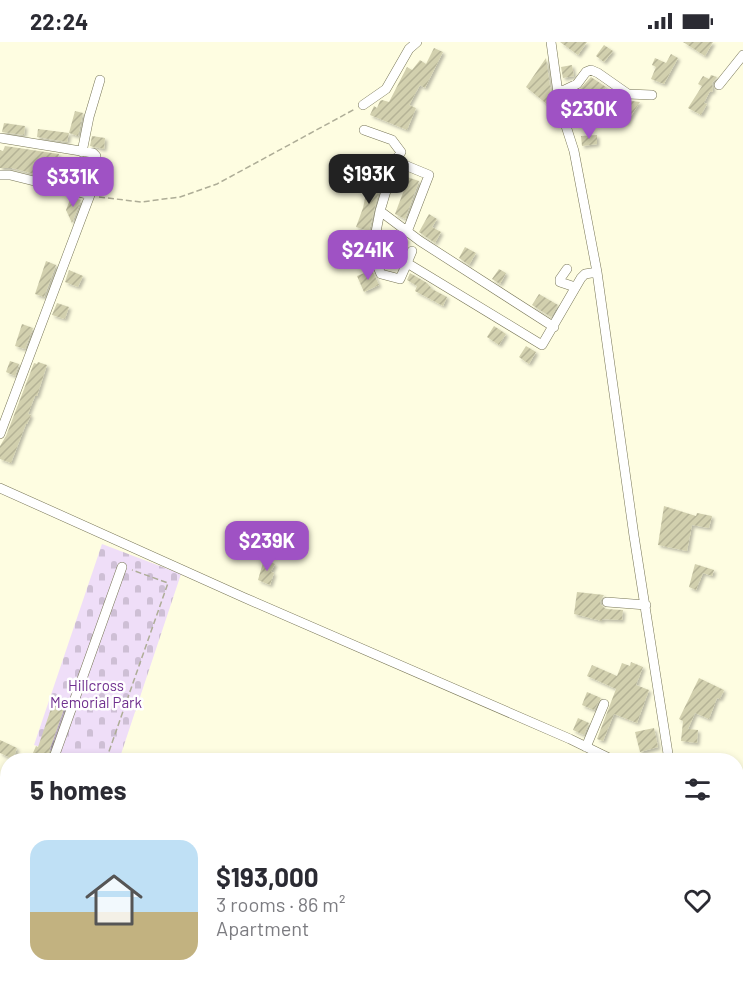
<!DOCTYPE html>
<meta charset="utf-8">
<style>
:root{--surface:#fff;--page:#f2f2f3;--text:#2b2b33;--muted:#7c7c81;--accent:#9f52c4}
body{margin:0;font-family:Barlow,sans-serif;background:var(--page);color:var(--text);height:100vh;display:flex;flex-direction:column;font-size:22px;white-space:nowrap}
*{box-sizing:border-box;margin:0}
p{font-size:20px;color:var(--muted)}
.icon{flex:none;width:33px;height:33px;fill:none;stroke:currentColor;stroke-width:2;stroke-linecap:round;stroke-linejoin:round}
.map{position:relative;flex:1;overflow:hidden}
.details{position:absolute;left:0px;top:711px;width:744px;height:236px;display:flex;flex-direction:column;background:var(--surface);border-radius:24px 24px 0 0;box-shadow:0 3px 9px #0003}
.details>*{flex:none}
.price{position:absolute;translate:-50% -51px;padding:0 14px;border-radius:12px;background:var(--accent);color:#fff;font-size:20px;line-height:39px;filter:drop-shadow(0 2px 3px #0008)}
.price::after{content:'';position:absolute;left:50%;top:36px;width:18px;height:14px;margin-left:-9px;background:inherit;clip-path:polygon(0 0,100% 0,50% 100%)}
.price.on{background:#222;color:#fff}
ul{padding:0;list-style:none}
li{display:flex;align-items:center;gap:18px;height:150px;padding:0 30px}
li span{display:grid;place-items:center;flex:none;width:168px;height:120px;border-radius:18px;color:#555}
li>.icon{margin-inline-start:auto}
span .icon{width:72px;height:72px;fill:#fffc;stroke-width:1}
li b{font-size:26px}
h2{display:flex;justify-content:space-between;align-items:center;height:72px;padding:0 30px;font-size:26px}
.status{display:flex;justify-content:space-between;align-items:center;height:42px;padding:0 30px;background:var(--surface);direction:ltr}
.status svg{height:16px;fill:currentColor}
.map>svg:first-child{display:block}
.built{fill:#f8f5ca}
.cemetery{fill:url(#cemetery-stones)}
.building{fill:url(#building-hatch);filter:url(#shadow)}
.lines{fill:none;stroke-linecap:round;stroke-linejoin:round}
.minor-casing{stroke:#787657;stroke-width:10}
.major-casing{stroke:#fff;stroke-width:14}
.highway-casing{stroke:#fff;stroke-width:15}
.path{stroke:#aead97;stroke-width:1.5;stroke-dasharray:6 3;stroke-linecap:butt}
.minor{stroke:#fff;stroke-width:9}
.major{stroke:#c5c083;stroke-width:12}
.highway{stroke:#9f9630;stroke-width:14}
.labels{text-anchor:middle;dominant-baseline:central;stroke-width:5;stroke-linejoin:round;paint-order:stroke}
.park-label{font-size:15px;fill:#70308f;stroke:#fff}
</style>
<div class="status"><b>22:24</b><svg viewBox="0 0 49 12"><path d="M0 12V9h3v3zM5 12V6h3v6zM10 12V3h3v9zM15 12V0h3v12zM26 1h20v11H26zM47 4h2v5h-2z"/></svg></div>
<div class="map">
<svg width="743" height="946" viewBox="0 0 743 946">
<defs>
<pattern id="cemetery-stones" width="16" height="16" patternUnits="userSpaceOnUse" patternTransform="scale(1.5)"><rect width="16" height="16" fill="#efdef8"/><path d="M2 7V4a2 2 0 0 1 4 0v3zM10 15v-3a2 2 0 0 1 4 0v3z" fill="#cebfd5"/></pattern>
<pattern id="building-hatch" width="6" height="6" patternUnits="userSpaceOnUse" patternTransform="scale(1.5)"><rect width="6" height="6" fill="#d2d0ae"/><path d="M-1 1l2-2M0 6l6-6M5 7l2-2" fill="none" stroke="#b5b396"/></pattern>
<filter id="shadow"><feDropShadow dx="2.5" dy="2.5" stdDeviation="1.5" flood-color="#0004"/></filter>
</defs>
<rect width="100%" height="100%" fill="#fefde1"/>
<path class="built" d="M231,939H303L300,946H250Z"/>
<path class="cemetery" d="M102,502L181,532L119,718H66L62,717L61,718H48L52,709L34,703Z"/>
<path class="building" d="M560,0H587L578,13Z
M683,0H713L705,14Z
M604,3L613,9L604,20L596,14Z
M434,6L443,10L425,46L420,43L409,63L416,66L407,88L370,73L374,64L377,66L380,59L382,58L389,60L407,25L412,28L420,18L426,22Z
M671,12L678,16L664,42L651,37L656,25L652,23L655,16L666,21Z
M546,16L551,52L554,68L526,45Z
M572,23L574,34L563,36L561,25Z
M711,33L717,35L712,41L713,47L712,50L710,49L704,61L707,62L701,73L688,66L702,44L698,42L703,34L709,37Z
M591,35L606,45L602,52L604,55L600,66L594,62L592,64L578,56L576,51Z
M624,58L640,60L627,80L621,81L613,76Z
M75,69L83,71L78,94L69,91Z
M4,81L25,84L24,93L2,90Z
M38,87L69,91L67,100L37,95Z
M597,93V102L582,104L581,94Z
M92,94L105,96L104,107L90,104Z
M5,104L59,112L53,137L12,126H0V108L3,109Z
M78,115L89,117L86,138L75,136Z
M398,132L419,139L405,177L395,172L404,148L394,144Z
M369,137L381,140L369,189L356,185L363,166Z
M71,155L81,158L72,181L66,168Z
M429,172L437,177L432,185L441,190L435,201L419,190Z
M396,190L407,197L402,207L390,201Z
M465,205L476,211L469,223L459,216Z
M46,219L56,223L44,255L35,252Z
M499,227L506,231L500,242L492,237Z
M69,228L83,234L78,245L65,240Z
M372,228L379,243L364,250L357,234Z
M410,231L427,241L432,247L447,255L443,264L415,249L417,244L407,238Z
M539,252L558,263L551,275L532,263Z
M57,261L69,265L65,277L52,273Z
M22,282L33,286L25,307L15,304Z
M494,284L506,292L499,303L487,295Z
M526,304L536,310L529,322L519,315Z
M10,319L19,322L15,334L6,330Z
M38,320L47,323L37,354H35L28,372L31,373L27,382H26L11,421L0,417V404L6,394L34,321L37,322Z
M664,464L696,474L697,471L712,474L709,486L692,483L687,509L658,503Z
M264,517L275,522L271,530L274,531L270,543L258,538Z
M695,522L714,528L712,534L703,531L696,548L689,545Z
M577,550L604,553L600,559L601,563L606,567L623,568L622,578L602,577V579L574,572Z
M631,620L643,625L636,643L649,648L637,681L614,672L603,699L597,697L616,647L587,634L592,623L617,634L622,621L630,624Z
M699,636L724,648L720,657L717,656L709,677L695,671L688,687L698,688L697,701L681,699L683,679L679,677Z
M587,650L601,656L594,668L582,663Z
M55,655L66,661L46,718H30L36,704L38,705Z
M578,676L589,681L584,693L573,688Z
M654,686L658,705L640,710L635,690Z
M0,698L17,706L13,717L0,711Z
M84,939H118L115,946H81Z
M190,939H207L223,946H187Z
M309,939H357L354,946H306Z
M385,939H405L421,946H382Z
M588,939H635L632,946H586Z"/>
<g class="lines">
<g class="minor-casing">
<path id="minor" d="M551,0L558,51L565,81L574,109L597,230L634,494L669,718
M719,43L743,13
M558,51L577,42L586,30L591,28L598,31L628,52L652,53
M363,63L386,47L409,7L417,0
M364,88L392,98L401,110L395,119L380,169L420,199L554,285
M0,96L93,111L96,114L90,153L0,392
M82,110L89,75L100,38
M395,119L429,133L407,190
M0,133H10L90,153
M380,169L372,211L381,232L400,237L407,221
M412,209L407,221L542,303L581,236L585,232L597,230
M567,227L560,237V240L575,245
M0,446L245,556L570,697L613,718
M607,560L646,563
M586,705L604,662
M53,718L122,525
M0,782L8,768
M736,907L743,903
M144,939L164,946
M75,943L77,939
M126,946L129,939
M375,946L378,939
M501,946L503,939
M686,946L694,939"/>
</g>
<g class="major-casing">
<path id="major" d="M0,750L8,754
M425,939L440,946"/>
</g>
<g class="highway-casing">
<path id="highway" d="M733,946L743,939"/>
</g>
<path class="path" d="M99,155L141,160L180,155L217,142L355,67
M65,714L77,718
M106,718L168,541L132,528
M736,762L743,763"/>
<use href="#minor" class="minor"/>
<use href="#major" class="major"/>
<use href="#highway" class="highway"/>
</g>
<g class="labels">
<g class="park-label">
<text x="96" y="643">Hillcross<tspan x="96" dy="17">Memorial Park</tspan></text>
</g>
</g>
</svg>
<b class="price" style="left:589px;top:98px">$230K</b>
<b class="price on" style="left:369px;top:163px">$193K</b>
<b class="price" style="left:73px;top:166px">$331K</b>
<b class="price" style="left:368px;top:239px">$241K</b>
<b class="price" style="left:267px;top:530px">$239K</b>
<section class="details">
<h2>5 homes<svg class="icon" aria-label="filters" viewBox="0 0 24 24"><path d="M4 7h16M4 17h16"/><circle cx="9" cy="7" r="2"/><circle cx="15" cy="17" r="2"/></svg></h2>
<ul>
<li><span style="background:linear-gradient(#bfe0f5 60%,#c2b280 0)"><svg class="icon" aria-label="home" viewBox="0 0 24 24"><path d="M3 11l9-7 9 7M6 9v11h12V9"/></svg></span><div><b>$193,000</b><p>3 rooms · 86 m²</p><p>Apartment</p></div><svg class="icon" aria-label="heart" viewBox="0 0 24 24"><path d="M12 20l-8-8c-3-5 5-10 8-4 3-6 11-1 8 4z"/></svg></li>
</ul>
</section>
</div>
